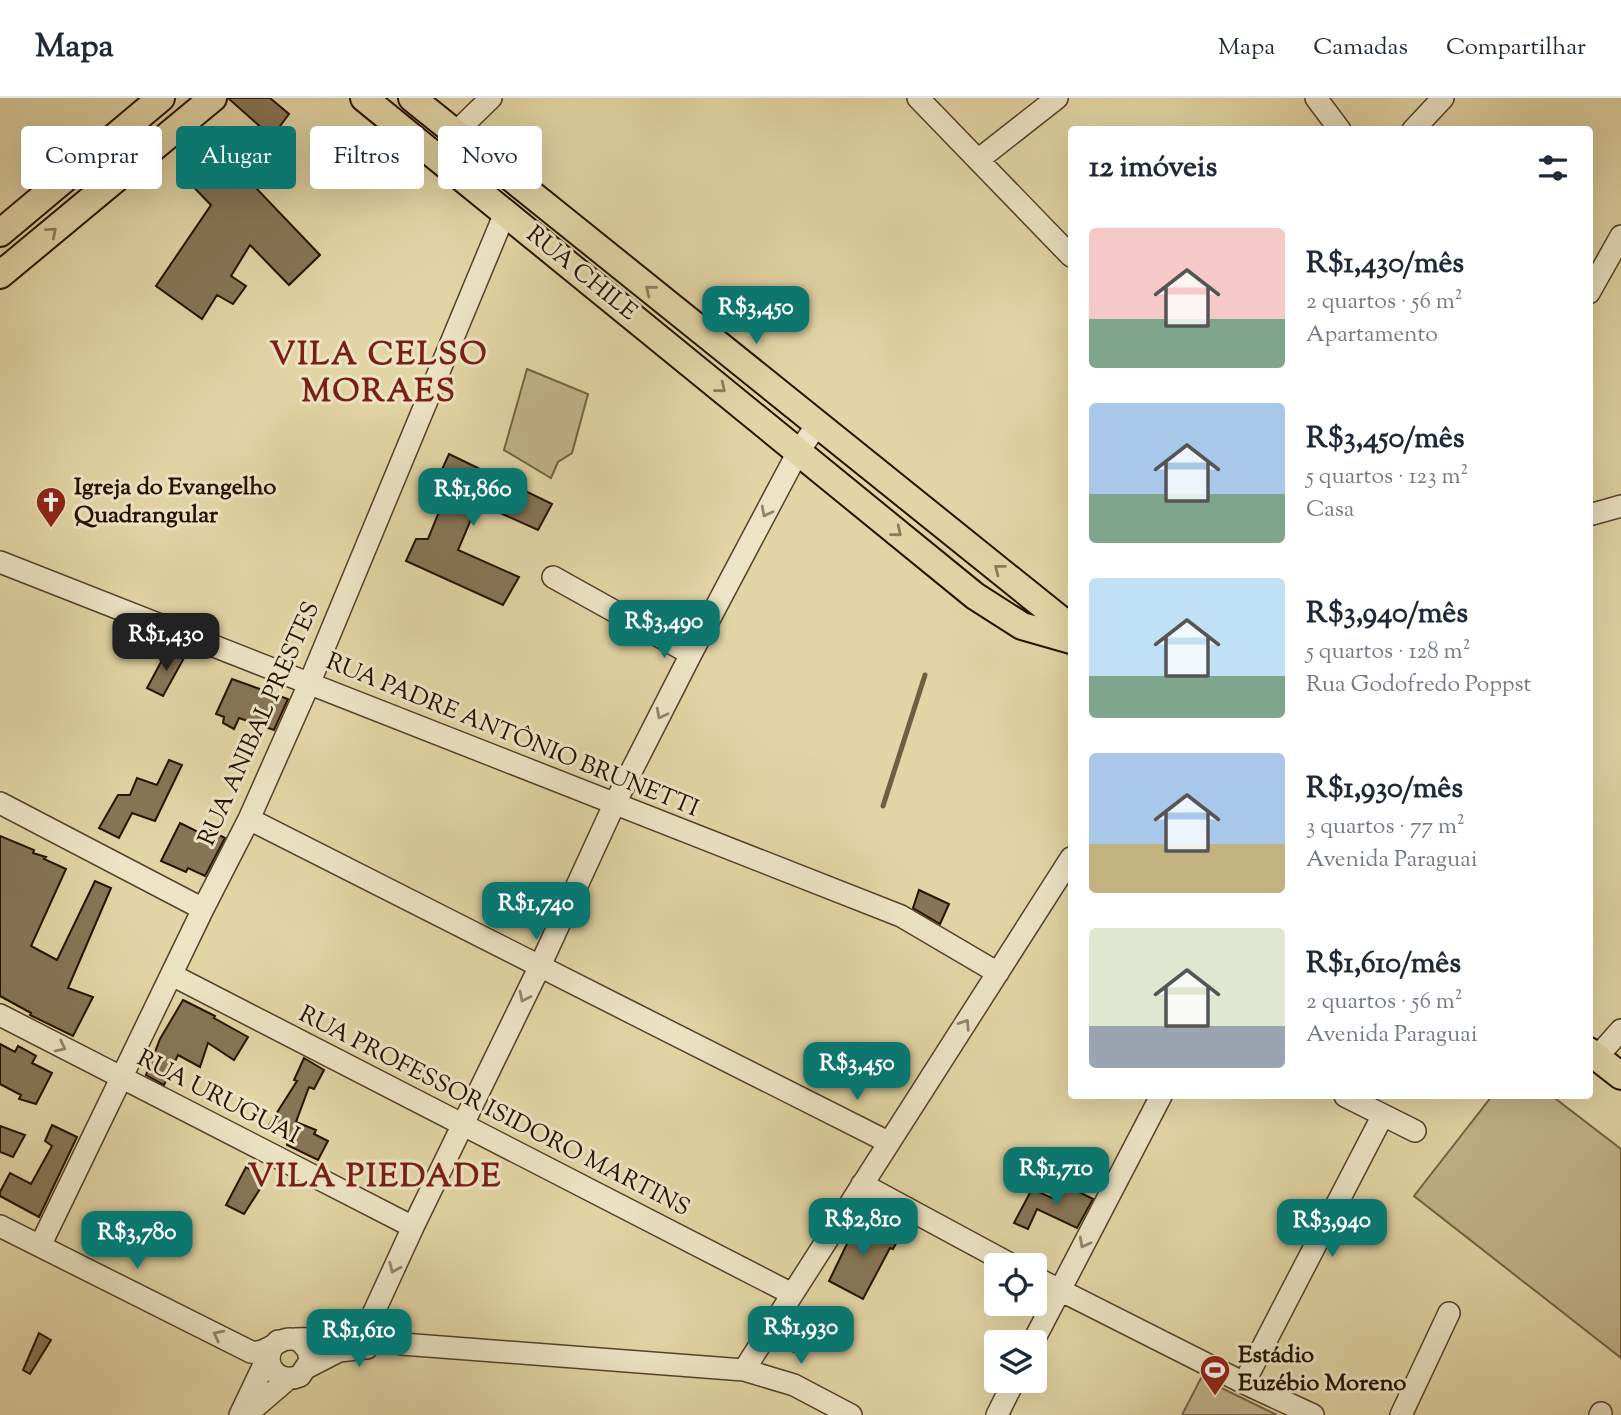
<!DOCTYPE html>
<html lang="pt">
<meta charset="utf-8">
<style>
:root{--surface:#fff;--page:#f2f2f3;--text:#1f2937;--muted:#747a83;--line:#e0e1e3;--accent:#0f766e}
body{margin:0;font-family:"Sorts Mill Goudy",serif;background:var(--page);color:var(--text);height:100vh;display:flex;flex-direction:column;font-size:26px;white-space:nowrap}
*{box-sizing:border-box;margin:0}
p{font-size:23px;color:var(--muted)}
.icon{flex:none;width:38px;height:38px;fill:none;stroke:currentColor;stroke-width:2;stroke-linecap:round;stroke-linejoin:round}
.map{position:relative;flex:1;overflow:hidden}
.side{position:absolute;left:1068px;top:28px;width:525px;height:973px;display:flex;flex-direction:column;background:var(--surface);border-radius:7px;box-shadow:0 7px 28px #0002}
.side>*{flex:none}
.banner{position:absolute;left:21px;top:28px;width:665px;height:63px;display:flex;gap:14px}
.fabs{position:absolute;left:984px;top:1155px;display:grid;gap:14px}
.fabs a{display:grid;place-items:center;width:63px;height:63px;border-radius:7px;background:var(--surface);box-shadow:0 7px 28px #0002;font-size:35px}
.price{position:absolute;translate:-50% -60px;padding:0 16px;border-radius:14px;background:var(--accent);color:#fff;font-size:23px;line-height:46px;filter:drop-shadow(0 2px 4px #0008)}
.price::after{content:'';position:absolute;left:50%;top:42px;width:21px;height:16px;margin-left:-10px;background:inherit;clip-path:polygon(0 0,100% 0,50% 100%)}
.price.active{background:#222;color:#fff}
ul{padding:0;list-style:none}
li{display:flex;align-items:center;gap:21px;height:175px;padding:0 21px}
li span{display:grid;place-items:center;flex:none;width:196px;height:140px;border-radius:7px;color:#555}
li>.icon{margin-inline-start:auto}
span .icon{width:84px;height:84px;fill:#fffc;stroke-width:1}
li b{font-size:30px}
h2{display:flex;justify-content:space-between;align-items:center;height:84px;padding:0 21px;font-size:30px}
.tag{padding:0 24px;border-radius:7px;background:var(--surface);box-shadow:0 7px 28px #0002;font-size:24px;line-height:63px}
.tag.active{background:var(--accent);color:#fff}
header{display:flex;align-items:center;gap:42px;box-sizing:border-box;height:98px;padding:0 35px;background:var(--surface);border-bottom:2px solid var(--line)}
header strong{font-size:33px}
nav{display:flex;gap:38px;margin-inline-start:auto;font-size:24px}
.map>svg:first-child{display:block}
.green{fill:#c2b489;stroke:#746245;stroke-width:2}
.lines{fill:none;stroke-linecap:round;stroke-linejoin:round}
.stream{stroke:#705e42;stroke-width:5}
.building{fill:#877656;stroke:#251001;stroke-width:2}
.minor-casing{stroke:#54412a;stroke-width:24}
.major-casing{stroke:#251001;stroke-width:30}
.minor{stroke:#ece4c4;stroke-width:21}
.major{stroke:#e2d5a5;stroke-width:26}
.oneway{stroke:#8d7c5b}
.oneway2{stroke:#92856c}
.labels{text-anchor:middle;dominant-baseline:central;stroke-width:6;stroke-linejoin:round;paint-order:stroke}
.street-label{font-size:24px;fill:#251001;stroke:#ece4c4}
.poi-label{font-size:24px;font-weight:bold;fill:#251001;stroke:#ece4c4;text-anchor:start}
.district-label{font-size:32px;font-weight:bold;letter-spacing:2px;fill:#7a1f14;stroke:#ece4c4}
</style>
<header>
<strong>Mapa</strong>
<nav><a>Mapa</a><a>Camadas</a><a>Compartilhar</a></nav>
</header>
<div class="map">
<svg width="1621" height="1317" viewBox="0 0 1621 1317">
<rect width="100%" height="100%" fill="#e2d5a5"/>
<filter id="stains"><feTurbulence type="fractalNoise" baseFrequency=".00286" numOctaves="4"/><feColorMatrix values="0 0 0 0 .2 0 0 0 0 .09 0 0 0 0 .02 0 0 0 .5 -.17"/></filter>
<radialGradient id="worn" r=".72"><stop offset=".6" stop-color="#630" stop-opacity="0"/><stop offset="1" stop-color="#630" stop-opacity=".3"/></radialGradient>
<path class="green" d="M527,271L588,296L572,355L558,364L551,380L504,352Z
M1492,998H1552L1621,1051V1260L1414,1098Z
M1201,1280L1277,1317H1182Z"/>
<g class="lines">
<path class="stream" d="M883,708L925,577"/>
</g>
<path class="building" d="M228,0H270L289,16L272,39Z
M213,45L320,157L289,187L250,147L231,178L246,188L233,206L217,197L202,221L156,188L211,107L181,76Z
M449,356L552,406L538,432L478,405L458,452L519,479L503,507L406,463L416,441H428L445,399L434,389Z
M168,551L184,560L163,598L147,590Z
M232,581L288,601L274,632L239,620L234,631L223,625L224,619L216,616Z
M169,662L182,667L155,723L132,715L119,740L99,730L118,697H130L137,680L157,687Z
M180,725L204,737L207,731L225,740L205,778L188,770L186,774L161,763Z
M0,738L34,752L33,755L46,759L44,761L66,771L31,848L57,862L95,783L111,790L68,890L93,899L73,938L30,917L31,915L0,898Z
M919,792L949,806L940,826L913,810Z
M183,902L215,918L214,920L248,939L234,962L208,945L200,969L178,957L164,987L146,977L160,941Z
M0,946L15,954L18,948L36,958L32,965L52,975L36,1006L19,1001L21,997L0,986Z
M304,960L324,972L314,991L309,989L296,1024L316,1032L314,1036L328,1043L318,1062L287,1047L290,1038L269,1027L297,983L294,982Z
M52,1027L77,1039L39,1119L0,1098V1094L10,1075L31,1086L52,1048L45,1043Z
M0,1028L25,1037L13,1059L0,1054Z
M246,1069L267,1080L244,1116L226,1107Z
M1061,1085L1093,1101L1077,1130L1037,1111L1028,1131L1014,1125L1032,1091L1054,1101Z
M860,1119L899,1140L893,1151L890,1150L863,1201L829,1183Z
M794,1220L812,1229L798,1256L782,1248Z
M39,1235L51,1242L30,1276L23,1272Z"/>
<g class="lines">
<g class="minor-casing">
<path id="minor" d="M918,0L1071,158
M1316,0L1340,32
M1413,32L1443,0
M456,34L491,0
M978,62L1057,0
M1589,195L1621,138
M1589,417L1621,408
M0,464L901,818L998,875
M553,479L691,556
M0,705L203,811
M249,721C462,830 675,936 888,1044
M172,877L792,1196
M0,917L413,1129
M1597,959L1621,932
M1345,998L1415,1033
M862,1086L1012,1167
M0,1128L251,1254C271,1257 279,1234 300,1243L308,1252L310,1263L300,1278C275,1288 258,1261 278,1243
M40,1148L203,811L249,721L309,586L505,115
M1034,1179L1244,1285L1313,1317
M295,1241L366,1239L402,1246L744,1272L794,1287L851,1317
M1033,1244L1161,998
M367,1250L366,1239L368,1227L413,1129L539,870L614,707L691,556L798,354L817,327
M308,1269L339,1253L365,1250
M744,1272L1071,760
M1244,1285L1383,1017
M240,1317L270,1254
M246,1317L288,1281
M997,1317L1014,1283
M1401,1317L1449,1215
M1600,1317L1601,1315"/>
</g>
<g class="major-casing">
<path id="major" d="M364,0L975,498L1022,528L1071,542
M412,0L1071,530
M0,135L161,0
M0,177L213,0
M1589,953L1621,978"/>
</g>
<use href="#minor" class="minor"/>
<use href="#major" class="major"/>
</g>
<defs><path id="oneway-chevron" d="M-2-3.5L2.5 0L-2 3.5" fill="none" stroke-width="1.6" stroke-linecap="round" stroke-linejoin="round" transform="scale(1.75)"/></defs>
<g class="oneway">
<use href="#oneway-chevron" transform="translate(52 134) rotate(-40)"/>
<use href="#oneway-chevron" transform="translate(650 192) rotate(-141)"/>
<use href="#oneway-chevron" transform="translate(721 290) rotate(39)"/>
<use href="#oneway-chevron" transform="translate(897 434) rotate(39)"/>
<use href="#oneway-chevron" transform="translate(999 471) rotate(-142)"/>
</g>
<g class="oneway2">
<use href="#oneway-chevron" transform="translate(766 414) rotate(118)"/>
<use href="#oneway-chevron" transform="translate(661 616) rotate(117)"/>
<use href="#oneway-chevron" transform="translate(524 899) rotate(116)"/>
<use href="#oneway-chevron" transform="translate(965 926) rotate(-57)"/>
<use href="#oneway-chevron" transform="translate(61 949) rotate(27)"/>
<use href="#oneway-chevron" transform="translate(1084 1145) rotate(118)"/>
<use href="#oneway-chevron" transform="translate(394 1170) rotate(114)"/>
<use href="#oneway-chevron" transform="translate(218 1237) rotate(-153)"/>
</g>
<defs>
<g id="church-pin" transform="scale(1.575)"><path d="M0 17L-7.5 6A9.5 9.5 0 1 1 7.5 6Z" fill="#8f2418" stroke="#ece4c4"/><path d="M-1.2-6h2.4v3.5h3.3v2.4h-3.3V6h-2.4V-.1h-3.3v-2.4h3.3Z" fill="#fff"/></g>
<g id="stadium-pin" transform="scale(1.575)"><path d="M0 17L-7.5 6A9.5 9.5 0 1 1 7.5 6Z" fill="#8f2418" stroke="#ece4c4"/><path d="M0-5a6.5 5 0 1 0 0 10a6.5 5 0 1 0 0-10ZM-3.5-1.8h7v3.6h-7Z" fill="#fff"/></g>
</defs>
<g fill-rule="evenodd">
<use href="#church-pin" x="51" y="404"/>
<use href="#stadium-pin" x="1215" y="1272"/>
</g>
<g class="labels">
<g class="street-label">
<text transform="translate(581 176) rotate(39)">RUA CHILE</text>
<text transform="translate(260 626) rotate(-66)">RUA ANIBAL PRESTES</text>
<text transform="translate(512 638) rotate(22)">RUA PADRE ANTÔNIO BRUNETTI</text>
<text transform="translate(218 1000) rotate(27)">RUA URUGUAI</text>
<text transform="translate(494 1014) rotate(27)">RUA PROFESSOR ISIDORO MARTINS</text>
</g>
<g class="poi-label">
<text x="74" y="390">Igreja do Evangelho<tspan x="74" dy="28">Quadrangular</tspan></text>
<text x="1238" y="1258">Estádio<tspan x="1238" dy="28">Euzébio Moreno</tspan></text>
</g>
<g class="district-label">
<text x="379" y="258">VILA CELSO<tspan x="379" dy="37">MORAES</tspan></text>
<text x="375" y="1080">VILA PIEDADE</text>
</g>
</g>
<rect width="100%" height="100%" filter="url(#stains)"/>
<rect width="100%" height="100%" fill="url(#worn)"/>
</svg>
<div class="fabs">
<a><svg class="icon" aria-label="locate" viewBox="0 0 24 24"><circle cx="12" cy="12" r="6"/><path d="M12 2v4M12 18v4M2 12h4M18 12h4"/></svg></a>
<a><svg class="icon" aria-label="layers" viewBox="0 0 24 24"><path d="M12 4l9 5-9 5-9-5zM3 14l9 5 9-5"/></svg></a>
</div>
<b class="price" style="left:756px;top:248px">R$3,450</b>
<b class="price" style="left:473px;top:430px">R$1,860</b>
<b class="price" style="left:664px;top:562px">R$3,490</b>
<b class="price active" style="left:166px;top:575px">R$1,430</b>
<b class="price" style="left:536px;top:844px">R$1,740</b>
<b class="price" style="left:857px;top:1004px">R$3,450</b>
<b class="price" style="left:1056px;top:1109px">R$1,710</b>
<b class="price" style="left:863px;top:1160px">R$2,810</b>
<b class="price" style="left:1332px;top:1161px">R$3,940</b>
<b class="price" style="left:137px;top:1173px">R$3,780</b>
<b class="price" style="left:801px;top:1268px">R$1,930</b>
<b class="price" style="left:359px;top:1271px">R$1,610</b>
<div class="banner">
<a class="tag">Comprar</a>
<a class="tag active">Alugar</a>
<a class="tag">Filtros</a>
<a class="tag">Novo</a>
</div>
<section class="side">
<h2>12 imóveis<svg class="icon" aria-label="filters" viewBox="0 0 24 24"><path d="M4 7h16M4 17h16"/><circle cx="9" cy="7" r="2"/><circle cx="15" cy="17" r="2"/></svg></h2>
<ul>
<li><span style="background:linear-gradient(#f6c9c9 65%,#7fa58c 0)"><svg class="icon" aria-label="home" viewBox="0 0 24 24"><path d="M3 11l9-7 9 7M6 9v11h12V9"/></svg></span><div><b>R$1,430/mês</b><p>2 quartos · 56 m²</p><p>Apartamento</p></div></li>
<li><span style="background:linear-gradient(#a9c7e8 65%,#7fa58c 0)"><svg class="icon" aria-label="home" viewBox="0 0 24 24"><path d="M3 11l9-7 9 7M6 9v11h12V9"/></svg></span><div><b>R$3,450/mês</b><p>5 quartos · 123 m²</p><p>Casa</p></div></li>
<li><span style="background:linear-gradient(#bfe0f5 70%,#7fa58c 0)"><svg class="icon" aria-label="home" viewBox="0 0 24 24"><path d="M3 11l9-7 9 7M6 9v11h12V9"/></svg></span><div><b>R$3,940/mês</b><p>5 quartos · 128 m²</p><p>Rua Godofredo Poppst</p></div></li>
<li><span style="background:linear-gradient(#a9c7e8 65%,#c2b280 0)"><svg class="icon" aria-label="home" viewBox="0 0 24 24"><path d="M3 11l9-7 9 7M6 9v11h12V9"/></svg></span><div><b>R$1,930/mês</b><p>3 quartos · 77 m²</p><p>Avenida Paraguai</p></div></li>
<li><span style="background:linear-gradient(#dfe7d0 70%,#9aa5b1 0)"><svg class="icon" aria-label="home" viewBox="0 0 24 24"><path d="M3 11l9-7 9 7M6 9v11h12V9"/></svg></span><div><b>R$1,610/mês</b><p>2 quartos · 56 m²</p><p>Avenida Paraguai</p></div></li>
</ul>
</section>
</div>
